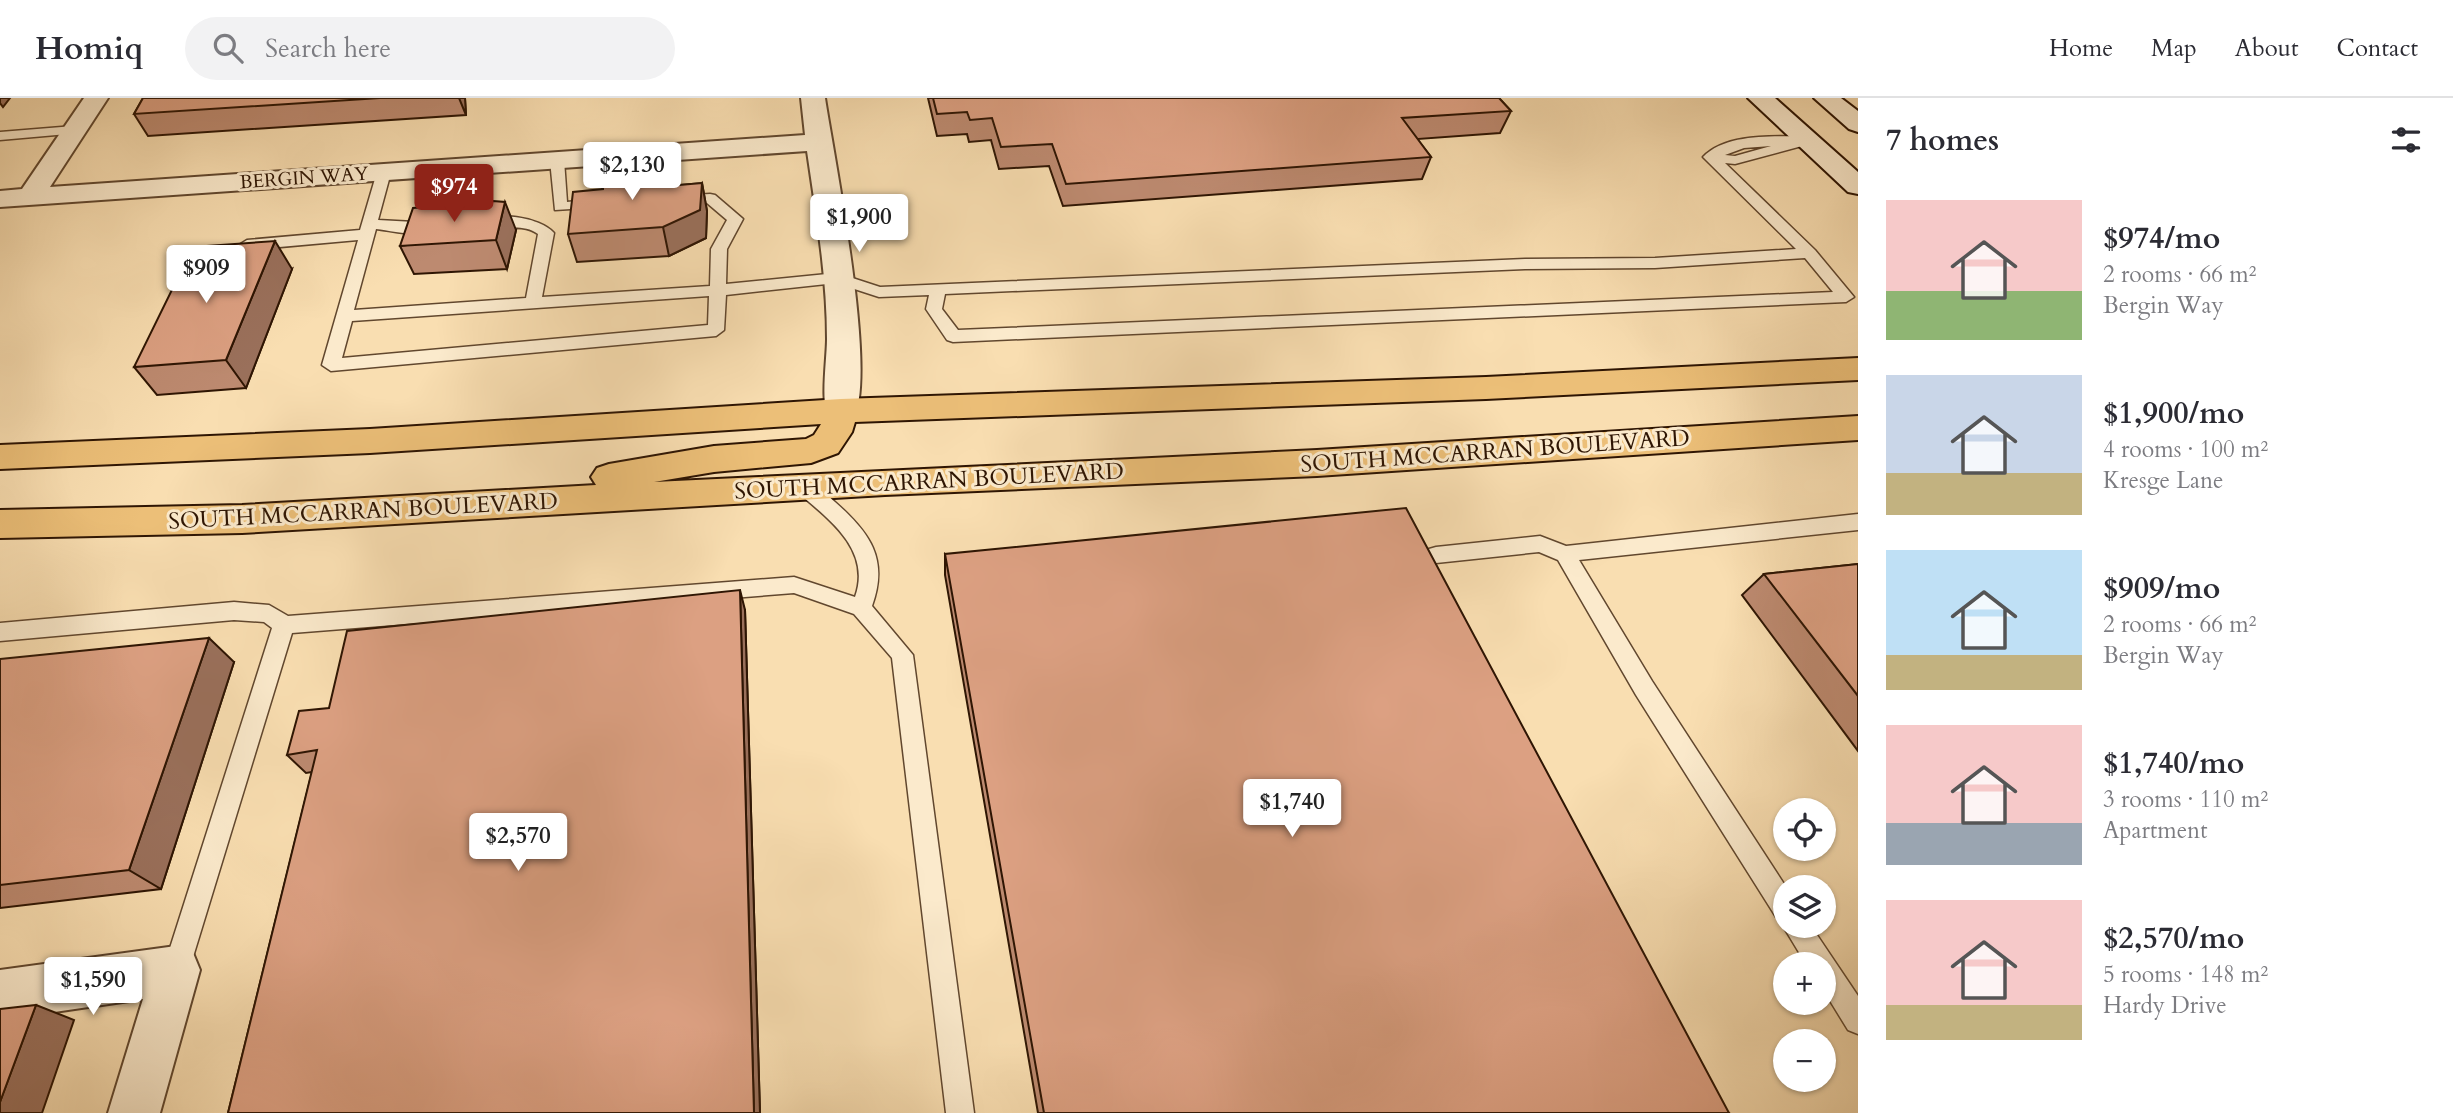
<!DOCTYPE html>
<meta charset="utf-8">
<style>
:root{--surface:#fff;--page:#f2f2f3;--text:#2b2b33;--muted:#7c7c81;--line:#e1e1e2;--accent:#8f2418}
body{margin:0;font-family:Cardo,serif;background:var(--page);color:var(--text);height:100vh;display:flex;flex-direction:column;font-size:26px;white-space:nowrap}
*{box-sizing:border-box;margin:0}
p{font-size:23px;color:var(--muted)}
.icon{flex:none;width:38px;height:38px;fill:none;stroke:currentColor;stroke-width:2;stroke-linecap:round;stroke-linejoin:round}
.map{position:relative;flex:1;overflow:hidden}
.drawer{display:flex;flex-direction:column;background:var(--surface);width:595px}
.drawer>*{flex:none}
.buttons{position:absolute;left:1773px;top:700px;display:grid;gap:14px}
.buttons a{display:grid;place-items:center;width:63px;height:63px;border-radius:50%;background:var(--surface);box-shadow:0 2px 5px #0004;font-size:35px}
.price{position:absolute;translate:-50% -60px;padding:0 16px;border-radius:7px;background:#fff;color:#222;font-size:23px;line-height:46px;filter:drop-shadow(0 2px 4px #0008)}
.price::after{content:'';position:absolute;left:50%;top:42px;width:21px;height:16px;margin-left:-10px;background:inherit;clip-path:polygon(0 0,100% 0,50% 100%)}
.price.current{background:var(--accent);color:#fff}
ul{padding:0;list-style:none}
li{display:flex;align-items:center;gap:21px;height:175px;padding:0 28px}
li span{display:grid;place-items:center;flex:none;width:196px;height:140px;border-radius:0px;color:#555}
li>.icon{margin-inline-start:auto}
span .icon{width:84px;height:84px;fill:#fffc;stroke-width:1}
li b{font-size:30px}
h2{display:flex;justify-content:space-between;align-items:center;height:84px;padding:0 28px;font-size:30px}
header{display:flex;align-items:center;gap:42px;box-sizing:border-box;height:98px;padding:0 35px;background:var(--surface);border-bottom:2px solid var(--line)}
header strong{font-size:33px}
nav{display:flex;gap:38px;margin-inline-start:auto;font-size:24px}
.search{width:490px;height:63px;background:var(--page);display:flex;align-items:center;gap:18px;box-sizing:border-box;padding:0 24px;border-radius:38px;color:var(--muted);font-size:26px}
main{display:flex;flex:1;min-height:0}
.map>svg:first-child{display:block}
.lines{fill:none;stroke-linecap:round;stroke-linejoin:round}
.lane-casing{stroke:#61472e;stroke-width:3}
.street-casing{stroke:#61472e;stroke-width:4}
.secondary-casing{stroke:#2e1503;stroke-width:4}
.primary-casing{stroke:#2e1503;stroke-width:4}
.lane{fill:#fbeacc;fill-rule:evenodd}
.street{fill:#fbeacc;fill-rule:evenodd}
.secondary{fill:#fbeacc;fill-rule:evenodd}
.primary{fill:#ecbf78;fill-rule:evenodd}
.wall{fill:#bd8a70;stroke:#2e1503;stroke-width:2}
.shaded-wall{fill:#9a705b;stroke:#2e1503;stroke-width:2}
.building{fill:#dca082;stroke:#2e1503;stroke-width:2}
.labels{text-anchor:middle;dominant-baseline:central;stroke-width:6;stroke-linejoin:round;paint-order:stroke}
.far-street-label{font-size:19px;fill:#2e1503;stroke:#fbeacc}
.street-label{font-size:23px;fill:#2e1503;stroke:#fbeacc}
</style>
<header>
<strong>Homiq</strong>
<div class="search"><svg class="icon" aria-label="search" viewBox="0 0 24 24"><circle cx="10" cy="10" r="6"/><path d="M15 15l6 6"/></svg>Search here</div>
<nav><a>Home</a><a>Map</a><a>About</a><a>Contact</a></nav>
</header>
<main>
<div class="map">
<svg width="1858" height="1015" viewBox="0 0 1858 1015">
<rect width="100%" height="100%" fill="#f9deb1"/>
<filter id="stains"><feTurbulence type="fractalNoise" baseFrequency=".00286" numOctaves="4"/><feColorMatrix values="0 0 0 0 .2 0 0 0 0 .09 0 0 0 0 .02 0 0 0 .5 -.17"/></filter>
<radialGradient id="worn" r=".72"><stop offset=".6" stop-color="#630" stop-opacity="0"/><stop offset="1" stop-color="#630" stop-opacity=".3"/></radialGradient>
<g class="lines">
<g class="lane-casing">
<path id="lane" d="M74,28L81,32L79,35L0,42V34Z
M1808,38L1813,39V45L1735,66L1725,65L1815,152L1854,199L1846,204L953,244L947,242L926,211L929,197L879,199L836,185L726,197L724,232L716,238L331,273L322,267L358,142L247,152L239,147L247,142L360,132L377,74L384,70L391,74L378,122L433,125L441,130C427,142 394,133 376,131L354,212L526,200L538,136C519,122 491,137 478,126C494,112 540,119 554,135L542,199L710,188L711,151L727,122L707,105L676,106L669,102L676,98L710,96L715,97L743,121L727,151L726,186L837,175L880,189L1525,161L1655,160L1796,151L1703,59C1727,34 1777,39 1808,38ZM1771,48L1735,58L1725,57L1744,50ZM1805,160L1833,194L958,232L942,211L945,196L1525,171L1655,170ZM709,198L708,227L342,260L352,223Z
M557,58L564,62L567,104L597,101L605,106L602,109L555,112L550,62Z
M804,382C816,385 826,396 835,404C870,435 889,461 872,508L913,557L974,1015H946L892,560L854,516L794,495L292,535L189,872L185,881L176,885L167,881L163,872L272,530L264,524L234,522L0,543V525L234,504L269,507L288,518L794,479L855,499C872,452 829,421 797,394L794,389L797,384Z
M1858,416V432L1579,462L1652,583L1786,789L1785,823L1776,819L1636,597L1558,462L1539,454L1436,465L1429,463L1426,457L1429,451L1436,449L1540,438L1566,448Z
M1785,824V828H1811L1858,898V936L1848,932L1824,893V866H1806L1783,828Z"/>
</g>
<g class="street-casing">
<path id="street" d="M84,0H108L50,89L805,37L801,0H825C834,59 878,278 853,321L841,325L829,321C820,306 827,261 827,241C827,178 816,115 807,53L0,109V93L22,91Z
M176,848L193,855L200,872L160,1015H108L143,901L0,922V872Z"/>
</g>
<g class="secondary-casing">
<path id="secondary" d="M1748,0H1775L1858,74V96L1848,94Z
M1814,0H1841L1858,13V34L1849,31Z"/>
</g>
<g class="primary-casing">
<path id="primary" d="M1858,260V282L1486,301L855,324L852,334L838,355L811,365L714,374L654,384L1317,352L1858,318V342L1317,378L885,397L242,435L0,440V412L242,407L596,387L591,379L597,370L609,366L714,348L806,341L814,337L821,326L370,355L0,371V347L370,331L841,301L1486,279Z"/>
</g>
<use href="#lane" class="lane"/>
<use href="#street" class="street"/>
<use href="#secondary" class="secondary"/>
<use href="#primary" class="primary"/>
</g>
<path class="wall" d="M143,0H465L466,17L148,38L134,16Z
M928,0H1499L1511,13L1500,35L1417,41L1431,59L1422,81L1063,108L1049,68L999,71L991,42L969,44L967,36L937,38Z
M604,71L654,82L668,88L702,85L707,113L706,140L669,158L577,164L568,136L608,83Z
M516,132L507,171L414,176L400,148Z
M292,171L246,290L157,297L134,269Z
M945,456L1729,1015H1038L945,477Z
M1858,466V653L1742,497L1764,476Z
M745,512L760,1015H228L312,674L306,675L287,657L329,610Z
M0,561L234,564L161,791L0,810Z"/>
<path class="shaded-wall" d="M0,0H10L3,9L0,5Z
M459,0H465L466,17Z
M651,68L657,96L642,76Z
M702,85L707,113L706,140L669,158L663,129Z
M505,104L516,132L507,171L496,142Z
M275,143L292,171L246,290L226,262Z
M740,492L745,512L760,1015H754Z
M209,540L234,564L161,791L129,772Z
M36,907L74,922L42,1015H0V1004Z"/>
<path class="building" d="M143,0H380L134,16Z
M933,0H1499L1511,13L1402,20L1431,59L1066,86L1052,46L1001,49L992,20L970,22L967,14L937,16Z
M647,64L651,68L642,76L651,82H663L668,88L702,85L700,112L663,129L568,136L573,94L603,91V84L609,83L613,78L604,71L605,67Z
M493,103L505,104L496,142L400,148L413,110Z
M275,143L226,262L134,269L193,149Z
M1406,410L1729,1015H1044L945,456Z
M1858,466V598L1764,476Z
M740,492L754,1015H228L317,652L287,657L299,613L329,610L347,533Z
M209,540L129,772L0,787V561Z
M36,907L0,1004V911Z"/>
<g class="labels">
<g class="far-street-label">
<text transform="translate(304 80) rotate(-4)">BERGIN WAY</text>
</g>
<g class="street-label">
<text transform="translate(1495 353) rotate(-4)">SOUTH MCCARRAN BOULEVARD</text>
<text transform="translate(929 383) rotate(-3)">SOUTH MCCARRAN BOULEVARD</text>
<text transform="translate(363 413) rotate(-3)">SOUTH MCCARRAN BOULEVARD</text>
</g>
</g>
<rect width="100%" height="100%" filter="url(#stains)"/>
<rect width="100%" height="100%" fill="url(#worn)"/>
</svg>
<div class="buttons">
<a><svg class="icon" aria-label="locate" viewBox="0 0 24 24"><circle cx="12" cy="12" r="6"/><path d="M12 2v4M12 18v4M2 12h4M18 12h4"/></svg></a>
<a><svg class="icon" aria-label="layers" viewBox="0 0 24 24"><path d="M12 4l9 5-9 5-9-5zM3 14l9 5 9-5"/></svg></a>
<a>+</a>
<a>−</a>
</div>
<b class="price" style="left:632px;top:104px">$2,130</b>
<b class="price current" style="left:454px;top:126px">$974</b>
<b class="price" style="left:859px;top:156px">$1,900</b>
<b class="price" style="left:206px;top:207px">$909</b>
<b class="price" style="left:1292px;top:741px">$1,740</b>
<b class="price" style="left:518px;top:775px">$2,570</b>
<b class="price" style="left:93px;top:919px">$1,590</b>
</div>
<section class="drawer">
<h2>7 homes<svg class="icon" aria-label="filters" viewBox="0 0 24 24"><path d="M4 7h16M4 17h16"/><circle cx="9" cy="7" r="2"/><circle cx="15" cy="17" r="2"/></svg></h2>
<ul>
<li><span style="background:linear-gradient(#f6c9c9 65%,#8fb573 0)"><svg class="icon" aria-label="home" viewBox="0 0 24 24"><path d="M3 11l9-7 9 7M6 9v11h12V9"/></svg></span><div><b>$974/mo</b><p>2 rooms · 66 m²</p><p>Bergin Way</p></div></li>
<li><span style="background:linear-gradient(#c9d6e8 70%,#c2b280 0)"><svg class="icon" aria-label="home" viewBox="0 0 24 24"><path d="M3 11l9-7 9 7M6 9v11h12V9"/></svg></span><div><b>$1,900/mo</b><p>4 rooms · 100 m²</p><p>Kresge Lane</p></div></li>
<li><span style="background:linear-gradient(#bfe0f5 75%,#c2b280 0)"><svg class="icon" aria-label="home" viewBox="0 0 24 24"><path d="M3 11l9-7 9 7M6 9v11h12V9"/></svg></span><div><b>$909/mo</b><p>2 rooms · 66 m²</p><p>Bergin Way</p></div></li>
<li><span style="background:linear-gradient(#f6c9c9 70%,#9aa5b1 0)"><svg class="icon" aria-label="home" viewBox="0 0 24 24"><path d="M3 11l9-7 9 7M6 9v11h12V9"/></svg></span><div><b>$1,740/mo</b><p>3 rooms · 110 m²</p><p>Apartment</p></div></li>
<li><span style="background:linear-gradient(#f6c9c9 75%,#c2b280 0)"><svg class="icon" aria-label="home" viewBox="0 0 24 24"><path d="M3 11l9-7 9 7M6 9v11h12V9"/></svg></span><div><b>$2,570/mo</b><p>5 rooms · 148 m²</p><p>Hardy Drive</p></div></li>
</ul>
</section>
</main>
